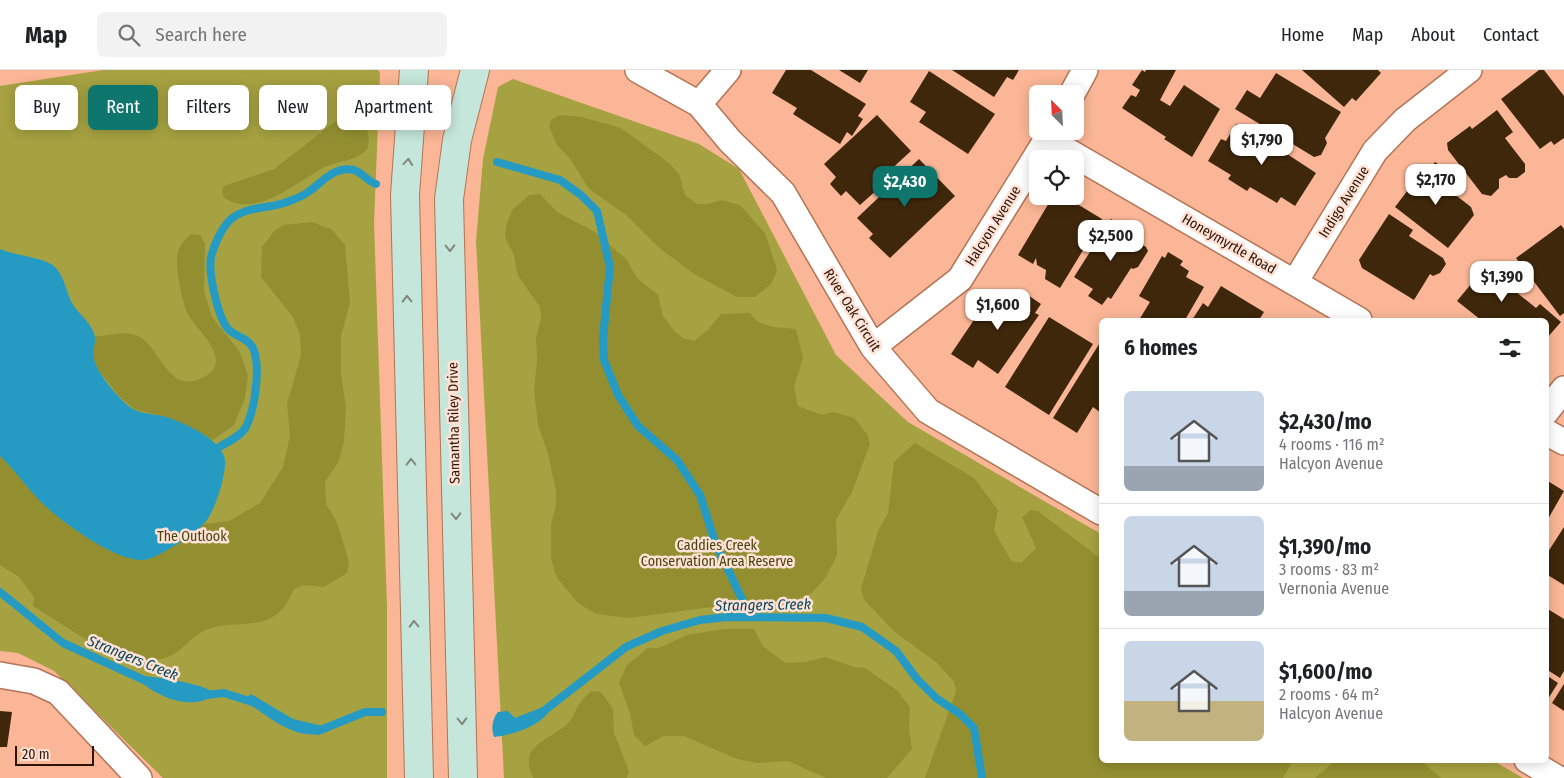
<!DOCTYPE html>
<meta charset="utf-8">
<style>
:root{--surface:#fff;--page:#f2f2f2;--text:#202124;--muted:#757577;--line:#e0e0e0;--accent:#0f766e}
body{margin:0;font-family:"Fira Sans Condensed",sans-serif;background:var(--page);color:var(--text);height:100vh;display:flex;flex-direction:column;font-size:19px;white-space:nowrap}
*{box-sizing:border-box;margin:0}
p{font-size:16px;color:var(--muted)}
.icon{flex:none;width:28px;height:28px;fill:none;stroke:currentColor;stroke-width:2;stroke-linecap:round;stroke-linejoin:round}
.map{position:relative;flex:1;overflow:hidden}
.side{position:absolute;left:1099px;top:248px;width:450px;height:445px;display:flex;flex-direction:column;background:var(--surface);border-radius:8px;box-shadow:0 2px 12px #0003}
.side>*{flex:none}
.hud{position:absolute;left:15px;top:15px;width:475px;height:45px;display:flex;gap:10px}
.needle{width:32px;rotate:336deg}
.controls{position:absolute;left:1029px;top:15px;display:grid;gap:10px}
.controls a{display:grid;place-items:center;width:55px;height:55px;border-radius:8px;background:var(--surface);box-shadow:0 2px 12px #0003;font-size:25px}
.scale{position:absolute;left:15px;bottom:12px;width:79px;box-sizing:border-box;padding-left:5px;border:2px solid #2c1407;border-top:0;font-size:14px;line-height:18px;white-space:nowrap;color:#2c1407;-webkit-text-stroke:4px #ffe2d5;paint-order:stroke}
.price{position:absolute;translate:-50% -42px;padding:0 11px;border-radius:10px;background:#fff;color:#222;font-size:16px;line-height:32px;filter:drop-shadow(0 1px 2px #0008)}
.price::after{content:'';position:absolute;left:50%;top:30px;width:15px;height:11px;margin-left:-8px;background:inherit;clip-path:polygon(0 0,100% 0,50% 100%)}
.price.on{background:var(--accent);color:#fff}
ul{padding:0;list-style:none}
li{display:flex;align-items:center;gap:15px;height:125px;padding:0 25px}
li+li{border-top:1px solid var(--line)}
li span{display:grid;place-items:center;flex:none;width:140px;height:100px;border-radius:8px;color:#555}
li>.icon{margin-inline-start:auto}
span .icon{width:60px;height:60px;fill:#fffc;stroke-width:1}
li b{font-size:21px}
h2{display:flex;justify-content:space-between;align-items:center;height:60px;padding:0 25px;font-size:21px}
.tag{padding:0 18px;border-radius:8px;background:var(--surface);box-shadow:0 2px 12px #0003;font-size:18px;line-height:45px}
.tag.on{background:var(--accent);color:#fff}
header{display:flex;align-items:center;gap:30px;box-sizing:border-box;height:70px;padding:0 25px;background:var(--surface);border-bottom:1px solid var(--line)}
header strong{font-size:24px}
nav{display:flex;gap:28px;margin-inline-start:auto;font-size:18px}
.search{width:350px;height:45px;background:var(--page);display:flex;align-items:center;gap:12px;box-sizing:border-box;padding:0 18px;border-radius:8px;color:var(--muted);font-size:19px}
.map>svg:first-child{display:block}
.green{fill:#a6a241}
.forest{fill:#938f31}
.water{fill:#259bc3}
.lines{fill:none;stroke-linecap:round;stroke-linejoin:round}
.stream{stroke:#259bc3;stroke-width:8}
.building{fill:#3f270b}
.street-casing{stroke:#b37456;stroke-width:28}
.secondary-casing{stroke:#b37456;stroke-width:30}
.street{stroke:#fff;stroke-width:25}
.secondary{stroke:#c5e6da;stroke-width:28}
.oneway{stroke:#80887b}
.labels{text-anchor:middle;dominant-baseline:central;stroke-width:5;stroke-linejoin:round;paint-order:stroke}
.street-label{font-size:14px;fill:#2c1407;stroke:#ffe2d5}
.park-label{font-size:14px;fill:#464411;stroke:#ffe2d5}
.water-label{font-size:15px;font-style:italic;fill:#05475c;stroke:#ffe2d5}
</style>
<header>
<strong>Map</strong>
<div class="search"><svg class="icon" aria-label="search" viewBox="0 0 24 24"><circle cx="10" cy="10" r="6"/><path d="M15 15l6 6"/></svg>Search here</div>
<nav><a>Home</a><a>Map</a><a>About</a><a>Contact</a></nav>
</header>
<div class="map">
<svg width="1564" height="708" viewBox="0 0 1564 708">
<rect width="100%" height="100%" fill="#fab696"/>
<path class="green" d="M103,0H378L380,3L374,153L387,536V708H163L54,601L18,583L0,581V16Z
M513,9L699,74L739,99L836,285L908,352L1101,464V690H1492L1523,708H504L476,171L483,89L498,17Z"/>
<path class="forest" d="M560,45L582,47L621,58L669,93L679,104L685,125L697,134H708L722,130L740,135L765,163L777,200L771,214L755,227H737L694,204L658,177L626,145L588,118L571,90L557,75L549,56L552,49Z
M353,46L366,53C367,60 371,73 367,79C357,91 338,91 325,97C296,112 257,149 224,128L222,120L224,116L274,99L336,51Z
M540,124L557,142L595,162L627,190L637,208L658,225L663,246L675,262L683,268L694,271L708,260L721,244L750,243C760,259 779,257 796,259L803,288L794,317L798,336L822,345L833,342L854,348L867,364L870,374L852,422L836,450L837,485L826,507L812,523L790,532L720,536L629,548L596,544L578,533L557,508L551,489V455L556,435V421L548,384L538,355L534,320L537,290L536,268L541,248L540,237L518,206L514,186L505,167L506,156L513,139L529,125Z
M312,152L331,159L345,175L350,233L341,266V305L346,337L344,371L339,391L325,412L326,434L337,452L349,492L347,503L324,517L303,515L294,519C276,562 253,550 215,557C197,560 188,575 174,584C129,609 70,557 33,536L34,527L19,507L0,495V386L15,401L187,468L203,454L229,451L260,433L283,397L290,366L287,334L301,285L300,265L293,247L261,207L262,177L275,160L284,155Z
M191,164L200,165L205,174L204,221L212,247L240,282L248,306L245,328L234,355L213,370L175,350L134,339L119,326L96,297L93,287L95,266C110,266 125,259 140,267C160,279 169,323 200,309C237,293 200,264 189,246C182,233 176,200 177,186C178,178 184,169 191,164Z
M915,373L974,408L998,440L994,460L1011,491L1021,493L1036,478L1022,447L1031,440L1038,441L1101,489V690H1293L1283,708H925L956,621L954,612L937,593L895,562L864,530L861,519L878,461L888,443L894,392Z
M724,559H754L763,576L785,593L806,592L825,587L854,597L865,598L898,621L910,637L909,658L912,679L887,708H826L788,691L757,693L737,689L684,666H664L645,676L634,665L630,643L619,613L627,595L648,578H659L687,565Z
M591,621L601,622L613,639L614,663L629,701L627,708H533C517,674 550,671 568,653C574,648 575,639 580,633C583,629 587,625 591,621Z
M1336,690H1420L1441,708H1315Z"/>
<path class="water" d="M0,179C15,186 46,187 56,198C65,208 66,222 72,233C78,244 89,250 94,263C97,271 92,280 94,289C96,302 121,332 133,339C142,344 156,344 166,347C183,352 218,368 224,386C229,398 215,440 207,450C198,461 186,469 174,476C165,481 151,491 140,490C112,489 60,451 40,431C26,417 15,400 0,386Z
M140,606C153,606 208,614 215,624C193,643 154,626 137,608Z
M251,624L293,649L323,656L329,661C298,674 271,648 246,632L245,629Z
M553,633C550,637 549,641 547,644C536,658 510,665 494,667C491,659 492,649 498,642L508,641L515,648Z"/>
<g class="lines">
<path class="stream" d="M497,92L560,110L581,125L597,141L610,197L603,268L604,290L618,325L638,356L677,390L700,425L715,472L750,546
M219,377C228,372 241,366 246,357C255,339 261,296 253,278C248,268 237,267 229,260C218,249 208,203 211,187C214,175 221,159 230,150C245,136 269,139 287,132C294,129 302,127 308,122C322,113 334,95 354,100C363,103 367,111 376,114
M0,522L63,573L146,611
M206,625L224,623L255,633
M545,640L626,577L662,561L700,550L727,547L826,548L862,557L896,581L917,609L936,628L960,644L974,658L982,708
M318,661L365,642H382"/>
</g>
<path class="building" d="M786,0H811L866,34L858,46L863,49L852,66L847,62L840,74L793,44L797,38L772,23Z
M839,0H868L860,13Z
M952,0H1019L1013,10L1007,7L994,27Z
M1142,0L1145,2L1146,0H1176L1160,30L1170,36L1184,15L1220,39L1192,87L1164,69L1166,67L1122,38L1131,25L1136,27L1140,20L1132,15Z
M1302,0H1378L1381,3L1356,31L1352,28L1344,37Z
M1539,0H1544L1564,26V68L1554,75L1551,71L1540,79L1501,29Z
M929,1L995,44L968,84L919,52L926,42L910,32Z
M1276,3L1341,42L1325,68L1327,73L1321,85L1314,87L1235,39L1247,20L1260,28Z
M1497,40L1513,62L1505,68L1525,94V102L1517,108H1509L1506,105L1499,109V118L1491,126L1482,124L1448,80L1447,73L1470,56L1472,59Z
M877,45L911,81L875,114L879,118L860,135L846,121L841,126L830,114L836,107L824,94Z
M1236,54L1260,67L1265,65L1280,73L1281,80L1316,103L1295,136L1281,127L1277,133L1250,117L1247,121L1228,109L1231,105L1208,91L1221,69L1226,71Z
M919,89L955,126L890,188L869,168L873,164L857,148Z
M1435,92L1453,105L1444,116L1471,137L1474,145L1448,178L1395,137L1423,100L1427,103Z
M1053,126H1064L1102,149L1060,218L1045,209L1046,200L1037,195L1036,188L1033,194L1018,185Z
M1389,144L1413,160L1409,166L1443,188L1446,194L1440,203L1433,206L1430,204L1414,230L1362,198L1359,190Z
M1111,149L1135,164L1132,168L1146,177L1148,181L1138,197L1133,199L1131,198L1111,229L1108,227L1102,235L1088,226L1093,219L1074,207Z
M1561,155L1564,159V243L1560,246L1516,188Z
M1168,182L1183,191L1180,195L1189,201L1186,207L1204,217L1185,250H1139L1150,232L1139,226L1162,186L1165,188Z
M1485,197L1536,238L1540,234L1561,252L1546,269V250H1481L1457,231Z
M1221,216L1264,242L1259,250H1192L1203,233L1208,237Z
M1005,219L1014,226L1019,219L1041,234L1035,243L1039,245L998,304L978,290L973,298L951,284L986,232L993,237Z
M1049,247L1093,274L1049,345L1005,317Z
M1101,271V343L1093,337L1077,363L1053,348Z
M1546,410L1564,421L1548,449L1546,448Z
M1564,457V515L1546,504V485Z
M1546,538L1564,549V601L1560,608L1546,599Z
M1546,605L1558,613L1546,632Z
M1564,614V641L1552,633Z
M0,641L12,642L7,677H0Z"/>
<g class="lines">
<g class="street-casing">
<path id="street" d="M638,0L699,34L730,71L783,123L873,277L928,341L1101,442
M1072,24L1085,0
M699,34L728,0
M1047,69L1359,250
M1295,212L1375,81L1405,50L1469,0
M873,277L960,209L1052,61
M1546,342L1564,319
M1546,362L1564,372
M0,605L34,611L58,622L139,708
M1527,690L1557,708"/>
</g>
<g class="secondary-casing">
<path id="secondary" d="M414,0L405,125L419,708
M463,708L449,129L457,70L475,0"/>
</g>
<use href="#street" class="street"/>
<use href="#secondary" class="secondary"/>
</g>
<defs><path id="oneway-chevron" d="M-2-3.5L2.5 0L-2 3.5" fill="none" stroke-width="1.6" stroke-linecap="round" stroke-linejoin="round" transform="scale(1.25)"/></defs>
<g class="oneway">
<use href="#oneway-chevron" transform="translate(408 92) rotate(-85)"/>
<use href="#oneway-chevron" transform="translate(450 178) rotate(89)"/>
<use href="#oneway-chevron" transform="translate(407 229) rotate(-91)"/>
<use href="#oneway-chevron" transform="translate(411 392) rotate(-91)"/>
<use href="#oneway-chevron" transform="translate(456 446) rotate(89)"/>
<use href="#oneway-chevron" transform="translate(414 554) rotate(-92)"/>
<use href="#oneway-chevron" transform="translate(462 651) rotate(88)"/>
</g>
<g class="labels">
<g class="street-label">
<text transform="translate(1344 132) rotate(-58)">Indigo Avenue</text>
<text transform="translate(993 156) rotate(-58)">Halcyon Avenue</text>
<text transform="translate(1229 174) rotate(30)">Honeymyrtle Road</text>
<text transform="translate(852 240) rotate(58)">River Oak Circuit</text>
<text transform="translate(454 353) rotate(-91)">Samantha Riley Drive</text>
</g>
<g class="park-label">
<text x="192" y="466">The Outlook</text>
<text x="717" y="475">Caddies Creek<tspan x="717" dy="16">Conservation Area Reserve</tspan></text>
</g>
<g class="water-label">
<text transform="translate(763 535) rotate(-1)">Strangers Creek</text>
<text transform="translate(133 588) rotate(22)">Strangers Creek</text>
</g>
</g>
</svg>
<div class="controls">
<a><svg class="needle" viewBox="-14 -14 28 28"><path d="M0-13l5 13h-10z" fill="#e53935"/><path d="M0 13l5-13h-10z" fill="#757577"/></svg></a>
<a><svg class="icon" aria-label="locate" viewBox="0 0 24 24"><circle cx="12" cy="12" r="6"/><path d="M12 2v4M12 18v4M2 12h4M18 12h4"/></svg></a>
</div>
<div class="scale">20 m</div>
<b class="price" style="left:1262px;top:96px">$1,790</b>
<b class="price" style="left:1436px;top:136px">$2,170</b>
<b class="price on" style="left:905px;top:138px">$2,430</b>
<b class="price" style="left:1111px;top:192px">$2,500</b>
<b class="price" style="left:1502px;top:233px">$1,390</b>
<b class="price" style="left:998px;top:261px">$1,600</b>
<div class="hud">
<a class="tag">Buy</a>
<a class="tag on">Rent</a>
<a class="tag">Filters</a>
<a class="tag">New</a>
<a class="tag">Apartment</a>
</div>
<section class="side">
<h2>6 homes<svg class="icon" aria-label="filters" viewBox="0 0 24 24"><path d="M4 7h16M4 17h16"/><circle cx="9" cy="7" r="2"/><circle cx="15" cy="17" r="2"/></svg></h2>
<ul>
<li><span style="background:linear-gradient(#c9d6e8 75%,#9aa5b1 0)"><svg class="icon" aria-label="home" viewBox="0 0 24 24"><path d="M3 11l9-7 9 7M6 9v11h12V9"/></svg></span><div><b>$2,430/mo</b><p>4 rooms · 116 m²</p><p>Halcyon Avenue</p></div></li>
<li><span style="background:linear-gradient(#c9d6e8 75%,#9aa5b1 0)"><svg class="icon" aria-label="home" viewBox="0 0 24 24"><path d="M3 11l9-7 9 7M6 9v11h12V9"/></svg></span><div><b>$1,390/mo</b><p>3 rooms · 83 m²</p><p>Vernonia Avenue</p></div></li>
<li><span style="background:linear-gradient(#c9d6e8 60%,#c2b280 0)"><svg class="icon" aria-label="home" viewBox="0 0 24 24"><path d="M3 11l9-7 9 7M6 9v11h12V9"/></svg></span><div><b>$1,600/mo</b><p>2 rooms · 64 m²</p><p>Halcyon Avenue</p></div></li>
</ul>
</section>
</div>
